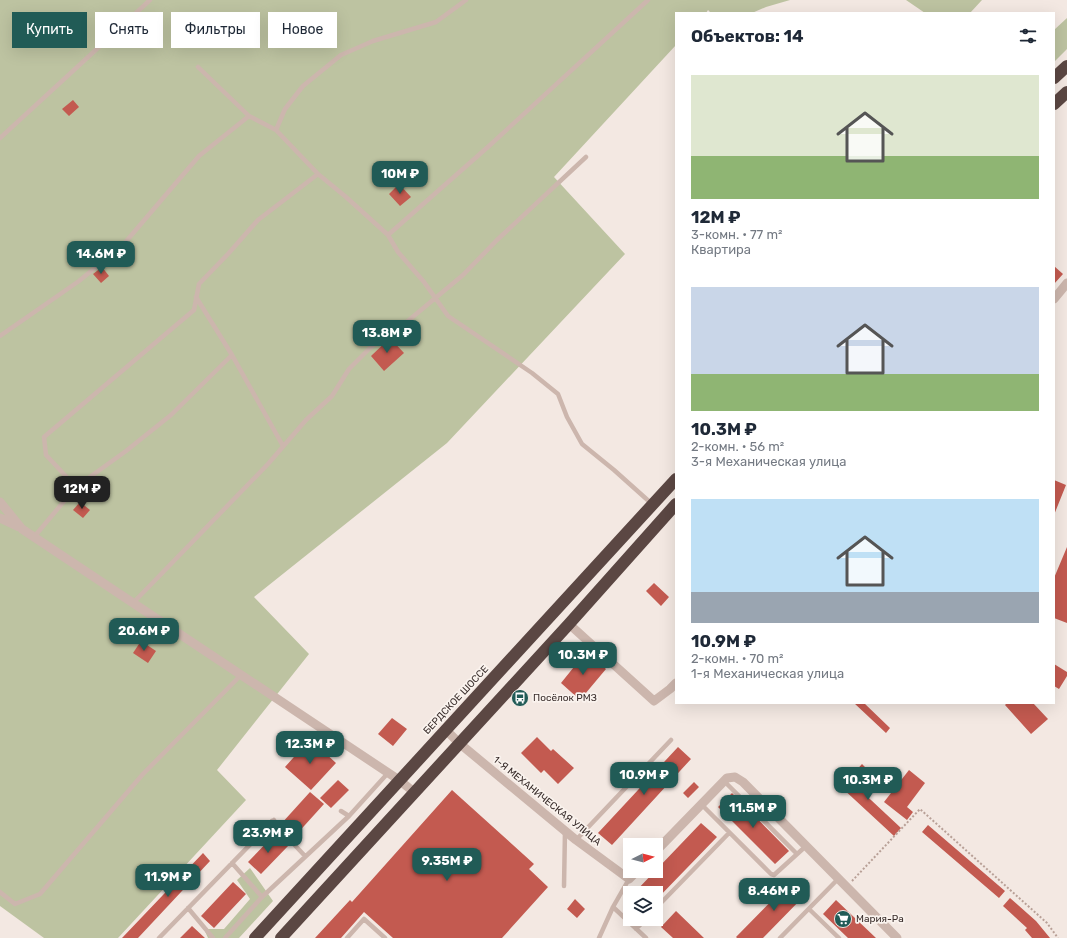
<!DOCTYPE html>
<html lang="ru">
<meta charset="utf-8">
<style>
:root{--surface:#fff;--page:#f6f6f7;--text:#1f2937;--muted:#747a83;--accent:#215b56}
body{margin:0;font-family:Rubik,sans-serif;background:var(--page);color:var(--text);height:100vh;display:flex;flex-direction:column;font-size:15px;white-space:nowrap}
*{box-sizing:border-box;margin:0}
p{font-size:13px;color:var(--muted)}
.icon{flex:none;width:22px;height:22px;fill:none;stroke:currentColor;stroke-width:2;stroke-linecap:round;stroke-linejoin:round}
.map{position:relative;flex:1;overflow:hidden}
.details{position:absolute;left:675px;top:12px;width:380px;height:692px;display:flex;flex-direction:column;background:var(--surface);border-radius:0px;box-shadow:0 4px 16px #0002}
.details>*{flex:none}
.guide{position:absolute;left:12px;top:12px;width:380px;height:36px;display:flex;gap:8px}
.needle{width:26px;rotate:84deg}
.buttons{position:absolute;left:623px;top:838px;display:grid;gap:8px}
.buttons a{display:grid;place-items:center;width:40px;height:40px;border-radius:0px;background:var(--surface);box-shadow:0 4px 16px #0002;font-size:20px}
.price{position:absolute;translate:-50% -34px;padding:0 9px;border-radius:8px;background:var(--accent);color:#fff;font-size:13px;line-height:26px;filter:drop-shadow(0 1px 2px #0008)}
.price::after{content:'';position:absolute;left:50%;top:24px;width:12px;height:9px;margin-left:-6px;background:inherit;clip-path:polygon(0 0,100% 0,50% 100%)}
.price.on{background:#222;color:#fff}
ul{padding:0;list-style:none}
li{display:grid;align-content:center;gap:8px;height:212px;padding:0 16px}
li span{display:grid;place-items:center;height:124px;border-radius:0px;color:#555}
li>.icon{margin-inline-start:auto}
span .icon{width:72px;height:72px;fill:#fffc;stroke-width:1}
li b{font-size:17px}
h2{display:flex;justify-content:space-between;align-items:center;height:48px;padding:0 16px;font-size:17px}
.tag{padding:0 14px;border-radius:0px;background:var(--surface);box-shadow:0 4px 16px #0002;font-size:14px;line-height:36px}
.tag.on{background:var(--accent);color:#fff}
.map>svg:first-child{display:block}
.green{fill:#bdc3a1}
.building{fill:#c35a50}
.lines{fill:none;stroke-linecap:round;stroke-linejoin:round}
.path{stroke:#b8a097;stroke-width:2;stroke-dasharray:2 2;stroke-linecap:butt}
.lane{stroke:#ccb6ad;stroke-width:4.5}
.street{stroke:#ccb6ad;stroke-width:9}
.highway{stroke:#5b4743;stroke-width:12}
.labels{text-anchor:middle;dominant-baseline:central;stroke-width:3.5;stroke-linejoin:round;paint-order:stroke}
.poi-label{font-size:10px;fill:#3a2e2c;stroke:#faf3ee;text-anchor:start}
.street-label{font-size:10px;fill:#3a2e2c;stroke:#faf3ee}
</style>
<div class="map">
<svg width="1067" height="938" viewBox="0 0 1067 938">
<rect width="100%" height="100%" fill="#f3e8e2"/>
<path class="green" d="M0,0H790L766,7L752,13H711L708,10L706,13H676V45L554,177L625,254L447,443L254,597L309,654L217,770L246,800L118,938H44L0,906Z
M906,0H982L970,13H925Z
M1067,18V49L1054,62V30Z
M250,868L273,901L239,938H208L204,929H224L250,899L237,880Z"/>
<path class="building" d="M73,100L79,107L69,116L62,109Z
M399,184L411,197L400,206L389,194Z
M1054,266L1063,274L1054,284Z
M102,267L109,276L101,283L93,274Z
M390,338L404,353L384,371L371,356Z
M1054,480L1066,485L1054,515Z
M80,502L90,510L83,518L73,510Z
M1067,547V623L1054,618V578Z
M654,583L669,597L661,606L646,591Z
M141,641L156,651L148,663L133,653Z
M586,652L606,669L580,700L561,683Z
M1054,664L1067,672V676L1059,689L1054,686Z
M854,703H864L890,728L886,733Z
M1007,703H1033L1048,719L1031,734L1005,705Z
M392,718L407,729L393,746L378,734Z
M537,737L551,751L553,749L574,768L558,784L544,770L541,773L521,753Z
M310,739L336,763L311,790L285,767Z
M678,747L691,759L612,845L598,833Z
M862,764L869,771L856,786L901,828L894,836L841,787Z
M909,770L925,783L907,807L913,812L907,820L884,802Z
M338,780L349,790L331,808L320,798Z
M694,782L699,787L688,798L683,793Z
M452,790L534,864L529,869L548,887L502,938H393L364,912L341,938H315L350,900L352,902Z
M310,792L324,804L295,836L281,824Z
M732,793L789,851L775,864L718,807Z
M701,823L717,837L656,900V893H634Z
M928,825L1005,891L999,898L922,832Z
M276,833L289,845L261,874L248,862Z
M203,853L210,861L138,938H122Z
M793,879L807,893L763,938H737L736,937Z
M233,882L246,894L214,928L201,916Z
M1010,898L1036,921L1050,938H1032L1025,930L1027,928L1003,906Z
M575,899L585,909L577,918L567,909Z
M836,900L876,938H848L823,914Z
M676,911L704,938H673L661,927Z
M192,926L205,938H180Z"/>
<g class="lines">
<path class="path" d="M852,881L920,809L1047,923L1058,938"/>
<path class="lane" d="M198,67L249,116L276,130L318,174L346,197L388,235L398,252L424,282L448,316L532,373L558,394L567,417L582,444L614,470L652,504
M276,130L285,109L303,86L341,55L373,41L436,22L466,0
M0,138L150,0
M388,235L489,146L648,0
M196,297L232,355L283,446
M0,336L79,281L123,245L199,156L249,116
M76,487L46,455L44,437L194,310L199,284L228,254L258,220L318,174
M34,537L76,487L126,451L171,415L232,355
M133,603L268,464L306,420L332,396L349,369L371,347L397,330L463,275L497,240L586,157
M724,781L797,854
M701,804L771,874L774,875L806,846
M341,811L349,816
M272,821L305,856
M576,840L671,740
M232,863L262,897
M564,886L565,831
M0,892L15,904L40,894L143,774L241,675
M613,907L646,938
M188,908L213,938
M656,908L729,833
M809,909L839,938
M636,929L646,919
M159,938L274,820
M225,938L262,897L349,816L388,773
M347,938L364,919L385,938
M599,938L613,907L629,879
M780,938L838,879"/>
<path class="street" d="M1054,299L1067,283
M0,502L22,529L399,780L414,792
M0,518L19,527
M569,624L654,701L670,689L676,683
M445,729L459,743L576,840L629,879L637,871
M656,851L727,778L735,777L743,782L897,938"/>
<path class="highway" d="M1054,78L1067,66
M1054,104L1067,92
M255,938L676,479
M281,938L569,624L676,504"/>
</g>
<defs>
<g id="bus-disc" transform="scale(0.9)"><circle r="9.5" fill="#215b56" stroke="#faf3ee"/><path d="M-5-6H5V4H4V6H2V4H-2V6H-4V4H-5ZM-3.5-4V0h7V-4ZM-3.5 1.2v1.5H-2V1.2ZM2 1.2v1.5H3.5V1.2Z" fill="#fff"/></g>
<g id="supermarket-disc" transform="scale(0.9)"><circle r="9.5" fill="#215b56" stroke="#faf3ee"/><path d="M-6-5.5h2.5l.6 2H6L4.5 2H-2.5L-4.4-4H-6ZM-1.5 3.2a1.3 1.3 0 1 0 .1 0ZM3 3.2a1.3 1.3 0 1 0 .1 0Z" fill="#fff"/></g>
</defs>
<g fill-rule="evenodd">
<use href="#bus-disc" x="520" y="698"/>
<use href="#supermarket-disc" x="843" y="919"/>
</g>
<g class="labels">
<g class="poi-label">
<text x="533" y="698">Посёлок РМЗ</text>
<text x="856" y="919">Мария-Ра</text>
</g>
<g class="street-label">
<text transform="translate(456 700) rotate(-47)">БЕРДСКОЕ ШОССЕ</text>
<text transform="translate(547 801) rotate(39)">1-Я МЕХАНИЧЕСКАЯ УЛИЦА</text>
</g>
</g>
</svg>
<div class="buttons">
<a><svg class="needle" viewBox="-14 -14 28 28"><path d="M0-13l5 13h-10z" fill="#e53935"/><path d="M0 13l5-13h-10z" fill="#747a83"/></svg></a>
<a><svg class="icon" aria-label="layers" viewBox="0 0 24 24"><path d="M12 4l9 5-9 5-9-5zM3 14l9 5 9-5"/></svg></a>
</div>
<b class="price" style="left:400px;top:195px">10M ₽</b>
<b class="price" style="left:101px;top:275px">14.6M ₽</b>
<b class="price" style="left:387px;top:354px">13.8M ₽</b>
<b class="price on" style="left:82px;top:510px">12M ₽</b>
<b class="price" style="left:144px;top:652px">20.6M ₽</b>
<b class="price" style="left:583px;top:676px">10.3M ₽</b>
<b class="price" style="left:310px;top:765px">12.3M ₽</b>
<b class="price" style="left:644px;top:796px">10.9M ₽</b>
<b class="price" style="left:868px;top:801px">10.3M ₽</b>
<b class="price" style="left:753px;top:829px">11.5M ₽</b>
<b class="price" style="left:268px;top:854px">23.9M ₽</b>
<b class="price" style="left:447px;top:882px">9.35M ₽</b>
<b class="price" style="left:168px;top:898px">11.9M ₽</b>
<b class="price" style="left:774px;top:912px">8.46M ₽</b>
<div class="guide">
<a class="tag on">Купить</a>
<a class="tag">Снять</a>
<a class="tag">Фильтры</a>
<a class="tag">Новое</a>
</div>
<section class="details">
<h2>Объектов: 14<svg class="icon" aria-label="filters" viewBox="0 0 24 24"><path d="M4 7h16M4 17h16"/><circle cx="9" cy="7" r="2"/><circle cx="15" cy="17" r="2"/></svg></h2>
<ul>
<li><span style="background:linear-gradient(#dfe7d0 65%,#8fb573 0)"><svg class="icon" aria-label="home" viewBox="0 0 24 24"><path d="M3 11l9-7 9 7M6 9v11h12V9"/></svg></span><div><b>12M ₽</b><p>3-комн. · 77 m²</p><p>Квартира</p></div></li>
<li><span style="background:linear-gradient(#c9d6e8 70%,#8fb573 0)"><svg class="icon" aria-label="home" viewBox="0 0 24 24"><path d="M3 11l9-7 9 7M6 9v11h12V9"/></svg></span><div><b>10.3M ₽</b><p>2-комн. · 56 m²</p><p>3-я Механическая улица</p></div></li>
<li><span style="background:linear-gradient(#bfe0f5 75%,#9aa5b1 0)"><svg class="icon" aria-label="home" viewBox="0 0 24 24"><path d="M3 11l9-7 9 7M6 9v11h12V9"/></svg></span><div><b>10.9M ₽</b><p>2-комн. · 70 m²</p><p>1-я Механическая улица</p></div></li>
</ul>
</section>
</div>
